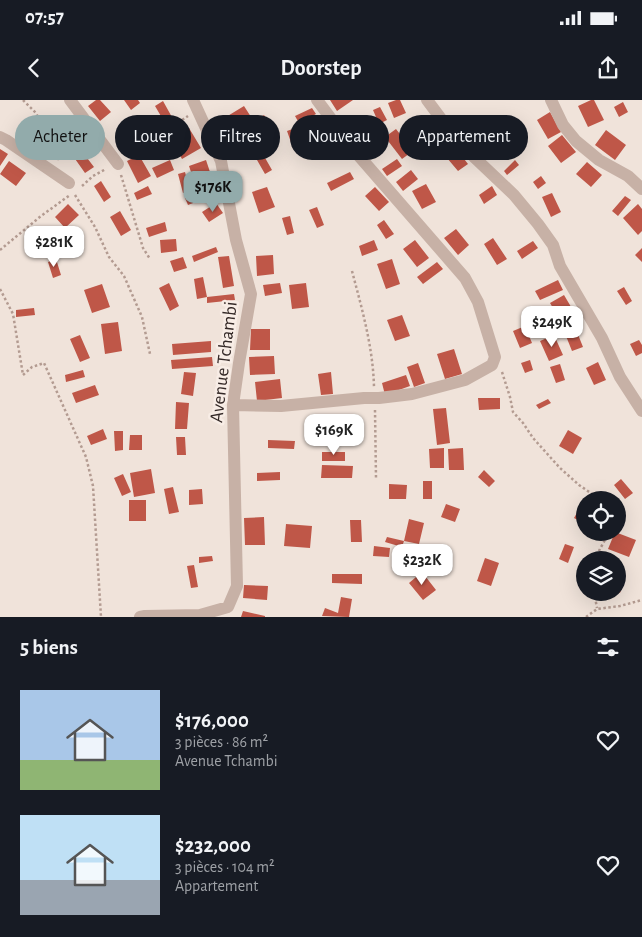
<!DOCTYPE html>
<html lang="fr">
<meta charset="utf-8">
<style>
:root{--surface:#171b24;--page:#20242c;--text:#f1f3f6;--muted:#9ea1a6;--accent:#92abab}
body{margin:0;font-family:"Alegreya Sans",sans-serif;background:var(--page);color:var(--text);height:100vh;display:flex;flex-direction:column;font-size:19px;white-space:nowrap}
*{box-sizing:border-box;margin:0}
p{font-size:16px;color:var(--muted)}
.icon{flex:none;width:28px;height:28px;fill:none;stroke:currentColor;stroke-width:2;stroke-linecap:round;stroke-linejoin:round}
.map{position:relative;height:517px;overflow:hidden}
.panel{display:flex;flex-direction:column;background:var(--surface);flex:1}
.panel>*{flex:none}
.banner{position:absolute;left:15px;top:15px;width:612px;height:45px;display:flex;gap:10px}
.buttons{position:absolute;left:576px;top:391px;display:grid;gap:10px}
.buttons a{display:grid;place-items:center;width:50px;height:50px;border-radius:50%;background:var(--surface);box-shadow:0 5px 20px #0002;font-size:25px}
.price{position:absolute;translate:-50% -42px;padding:0 11px;border-radius:10px;background:#fff;color:#222;font-size:16px;line-height:32px;filter:drop-shadow(0 1px 2px #0008)}
.price::after{content:'';position:absolute;left:50%;top:30px;width:15px;height:11px;margin-left:-8px;background:inherit;clip-path:polygon(0 0,100% 0,50% 100%)}
.price.selected{background:var(--accent);color:#111}
ul{padding:0;list-style:none}
li{display:flex;align-items:center;gap:15px;height:125px;padding:0 20px}
li span{display:grid;place-items:center;flex:none;width:140px;height:100px;border-radius:0px;color:#555}
li>.icon{margin-inline-start:auto}
span .icon{width:60px;height:60px;fill:#fffc;stroke-width:1}
li b{font-size:21px}
h2{display:flex;justify-content:space-between;align-items:center;height:60px;padding:0 20px;font-size:21px}
.pill{padding:0 18px;border-radius:22px;background:var(--surface);box-shadow:0 5px 20px #0002;font-size:18px;line-height:45px}
.pill.selected{background:var(--accent);color:#111}
.status{display:flex;justify-content:space-between;align-items:center;height:35px;padding:0 25px;background:var(--surface);direction:ltr}
.status svg{height:14px;fill:currentColor}
header{display:flex;justify-content:space-between;align-items:center;height:65px;padding:0 20px;background:var(--surface);font-size:22px;font-weight:700}
.map>svg:first-child{display:block}
.building{fill:#bf5748}
.lines{fill:none;stroke-linecap:round;stroke-linejoin:round}
.path{stroke:#b39b91;stroke-width:2.5;stroke-dasharray:2.5 2.5;stroke-linecap:butt}
.minor{stroke:#c7b1a6;stroke-width:12}
.labels{text-anchor:middle;dominant-baseline:central;stroke-width:5;stroke-linejoin:round;paint-order:stroke}
.street-label{font-size:19px;fill:#342927;stroke:#f8ede6}
</style>
<div class="status"><b>07:57</b><svg viewBox="0 0 49 12"><path d="M0 12V9h3v3zM5 12V6h3v6zM10 12V3h3v9zM15 12V0h3v12zM26 1h20v11H26zM47 4h2v5h-2z"/></svg></div>
<header><svg class="icon" aria-label="back" viewBox="0 0 24 24"><path d="M15 5l-7 7 7 7"/></svg>Doorstep<svg class="icon" aria-label="share" viewBox="0 0 24 24"><path d="M12 15V3M7 8l5-5 5 5M5 13v7h14v-7"/></svg></header>
<div class="map">
<svg width="642" height="517" viewBox="0 0 642 517">
<rect width="100%" height="100%" fill="#f0e3da"/>
<path class="building" d="M96,0H100L111,12L100,21L88,6Z
M124,0H138L140,3L131,10Z
M330,0H353L337,11Z
M396,0H400L406,13L394,18L388,3Z
M591,0H594L604,20L588,27L578,6Z
M163,1L173,19L165,23L155,6Z
M623,2L628,12L619,17L614,7Z
M244,6L253,20L235,31L226,17Z
M380,7L387,20L379,24L373,10Z
M312,8L316,14L299,23L295,16Z
M550,12L561,32L548,39L537,20Z
M264,15L272,27L267,31L258,19Z
M130,22L146,39L138,46L123,29Z
M438,25L446,36L428,48L421,36Z
M301,26L307,43L293,48L287,31Z
M189,28L201,48L182,59L171,39Z
M396,29L413,51L402,59L385,37Z
M65,30L78,42L72,49L59,36Z
M606,30L626,45L615,60L595,45Z
M562,35L576,52L561,63L548,46Z
M0,49L8,54L0,66Z
M81,50L94,67L85,73L73,56Z
M457,50L468,64L458,71L447,58Z
M139,55L151,76L138,83L127,61Z
M264,56L272,70L265,74L257,60Z
M397,59L402,66L387,76L382,69Z
M170,60L174,70L157,78L152,68Z
M206,60L213,81L196,87L189,66Z
M515,60L519,65L507,75L504,71Z
M9,61L26,73L16,86L0,74Z
M587,62L602,75L591,87L576,74Z
M411,70L418,79L403,91L396,82Z
M185,72L190,91L183,93L178,74Z
M350,72L354,79L331,91L327,83Z
M541,76L546,83L538,89L533,82Z
M101,81L111,97L104,102L94,86Z
M426,84L436,102L422,109L412,91Z
M148,86L152,94L137,100L134,93Z
M492,86L497,95L484,104L479,95Z
M267,87L275,107L259,113L252,92Z
M375,87L389,102L379,111L365,96Z
M203,90L206,98L188,105L185,98Z
M552,93L561,112L551,117L542,97Z
M625,96L631,100L618,116L612,111Z
M216,103L223,113L209,122L202,112Z
M68,104L79,115L65,128L55,117Z
M638,104L642,109V131L638,135L623,118Z
M317,107L324,125L317,128L309,110Z
M120,111L131,130L121,136L110,117Z
M290,116L294,133L287,135L282,118Z
M384,120L394,134L386,139L377,125Z
M165,122L167,131L149,137L146,128Z
M456,129L469,145L458,155L444,138Z
M493,138L507,159L497,165L484,144Z
M176,139L177,151L161,153L160,140Z
M374,140L378,150L362,156L359,146Z
M415,140L429,158L417,167L403,149Z
M533,141L538,148L522,159L517,151Z
M216,147L218,152L194,162L192,156Z
M642,148V162L635,155Z
M273,155L274,174L257,176L256,156Z
M229,156L234,186L223,188L218,157Z
M183,157L187,168L174,172L170,161Z
M56,159L61,175L53,178L48,162Z
M392,159L400,184L386,189L377,164Z
M437,162L443,169L423,184L417,177Z
M203,177L207,197L234,194L235,200L207,203V197L197,199L194,179Z
M558,180L563,190L540,200L535,191Z
M169,183L179,206L170,211L159,188Z
M280,183L282,193L265,196L263,185Z
M306,183L309,207L292,209L289,185Z
M102,184L110,207L92,213L84,190Z
M624,187L632,201L626,205L617,191Z
M564,195L577,217L563,225L550,203Z
M34,208L35,215L16,217V210Z
M402,215L410,236L395,241L387,220Z
M118,222L122,251L105,254L101,224Z
M525,226L532,243L520,248L513,231Z
M251,229H270V250H250Z
M577,232L583,247L572,251L566,236Z
M80,235L90,258L80,262L70,239Z
M554,235L563,255L549,261L540,241Z
M639,240L642,245V253L636,256L630,244Z
M211,241V252L173,255L172,244Z
M454,249L462,274L445,279L437,254Z
M274,256L275,274L250,275L249,257Z
M212,257L213,266L172,269L171,260Z
M530,260L533,270L525,273L521,263Z
M598,262L606,280L594,285L586,268Z
M418,263L425,283L414,287L407,267Z
M560,264L565,280L556,283L550,267Z
M83,270L85,277L66,282L65,275Z
M184,272L196,273L193,296L181,294Z
M331,272L333,294L321,295L318,274Z
M406,275L410,286L385,295L382,283Z
M280,279L282,298L257,301L255,282Z
M95,285L99,295L76,303L72,293Z
M478,298H500V309L479,310Z
M548,299L551,303L539,309L536,305Z
M176,302L189,303L187,329H175Z
M446,308L450,343L437,345L433,309Z
M103,329L107,339L91,345L87,336Z
M568,330L582,338L573,354L559,346Z
M114,331H123V350L115,351Z
M130,335H142V350H129Z
M176,337H185L186,355H177Z
M268,340L295,341L294,349L268,348Z
M444,348V368H430L429,349Z
M463,348L464,370H449L448,349Z
M322,352H345V361H322Z
M322,365L353,366L352,378H321Z
M151,369L155,393L134,397L130,373Z
M484,370L495,381L489,387L478,377Z
M280,372V380L257,381V373Z
M123,374L131,392L122,396L114,378Z
M621,379L633,393L625,399L614,385Z
M423,381H432V399H423Z
M389,384L407,385L406,399H389Z
M173,387L179,412L169,414L164,389Z
M202,389L203,404L189,405V390Z
M129,400H146V421H129Z
M583,402L585,404V424L574,418Z
M446,404L460,409L455,422L441,417Z
M264,417L265,445H245L244,418Z
M409,419L424,423L419,444L404,441L402,447L385,442L387,437L404,441Z
M350,420H361L362,442H351Z
M286,424L312,426L310,448L284,446Z
M615,432L636,440L629,457L608,449Z
M565,444L574,447L568,463L559,459Z
M374,446L390,448L389,457L373,456Z
M408,452L409,466L398,467L396,453Z
M212,456L213,461L199,463V457Z
M485,458L499,463L491,486L477,481Z
M442,459L448,462L446,468L439,465Z
M194,465L198,487L191,488L187,466Z
M422,472L436,490L423,500L409,483Z
M332,474H362V484L332,483Z
M618,481L623,484L620,493L618,492Z
M244,485L268,486L267,500L243,498Z
M341,497L352,499L349,517L322,516L325,508L338,513Z
M243,511L265,516V517H241Z"/>
<g class="lines">
<path class="path" d="M23,0L36,13L59,60
M128,56L188,16
M121,75L143,148L150,159
M82,86L93,76L106,69
M75,95L95,127L109,157L124,176L142,217L150,254
M0,150L41,116L70,95
M352,171C362,209 373,247 374,287
M0,189L13,214L23,275L32,267L44,263L86,357L93,386L101,517
M502,272L510,297L513,312L523,323L533,338L560,368L579,385L601,400
M375,310L376,378
M594,460L606,438L608,432
M594,492L597,508
M586,517L597,509L620,506L642,500"/>
<path class="minor" d="M70,0L118,64
M427,0L448,28L475,58L514,95L538,124L553,145L560,166L602,238L620,277L642,311
M551,0L563,25L576,41L599,60L628,76L642,89
M0,37L6,40L69,83
M233,305L281,306L364,298H379L412,294L465,280L492,265L495,257L478,202L465,178L359,56L317,0
M140,517L145,516L200,515L228,507L237,486L233,305L239,263L251,194L236,140L221,61L193,0"/>
</g>
<g class="labels">
<g class="street-label">
<text transform="translate(224 262) rotate(-83)">Avenue Tchambi</text>
</g>
</g>
</svg>
<div class="buttons">
<a><svg class="icon" aria-label="locate" viewBox="0 0 24 24"><circle cx="12" cy="12" r="6"/><path d="M12 2v4M12 18v4M2 12h4M18 12h4"/></svg></a>
<a><svg class="icon" aria-label="layers" viewBox="0 0 24 24"><path d="M12 4l9 5-9 5-9-5zM3 14l9 5 9-5"/></svg></a>
</div>
<b class="price selected" style="left:213px;top:113px">$176K</b>
<b class="price" style="left:54px;top:168px">$281K</b>
<b class="price" style="left:552px;top:248px">$249K</b>
<b class="price" style="left:334px;top:356px">$169K</b>
<b class="price" style="left:422px;top:486px">$232K</b>
<div class="banner">
<a class="pill selected">Acheter</a>
<a class="pill">Louer</a>
<a class="pill">Filtres</a>
<a class="pill">Nouveau</a>
<a class="pill">Appartement</a>
</div>
</div>
<section class="panel">
<h2>5 biens<svg class="icon" aria-label="filters" viewBox="0 0 24 24"><path d="M4 7h16M4 17h16"/><circle cx="9" cy="7" r="2"/><circle cx="15" cy="17" r="2"/></svg></h2>
<ul>
<li><span style="background:linear-gradient(#a9c7e8 70%,#8fb573 0)"><svg class="icon" aria-label="home" viewBox="0 0 24 24"><path d="M3 11l9-7 9 7M6 9v11h12V9"/></svg></span><div><b>$176,000</b><p>3 pièces · 86 m²</p><p>Avenue Tchambi</p></div><svg class="icon" aria-label="heart" viewBox="0 0 24 24"><path d="M12 20l-8-8c-3-5 5-10 8-4 3-6 11-1 8 4z"/></svg></li>
<li><span style="background:linear-gradient(#bfe0f5 65%,#9aa5b1 0)"><svg class="icon" aria-label="home" viewBox="0 0 24 24"><path d="M3 11l9-7 9 7M6 9v11h12V9"/></svg></span><div><b>$232,000</b><p>3 pièces · 104 m²</p><p>Appartement</p></div><svg class="icon" aria-label="heart" viewBox="0 0 24 24"><path d="M12 20l-8-8c-3-5 5-10 8-4 3-6 11-1 8 4z"/></svg></li>
</ul>
</section>
